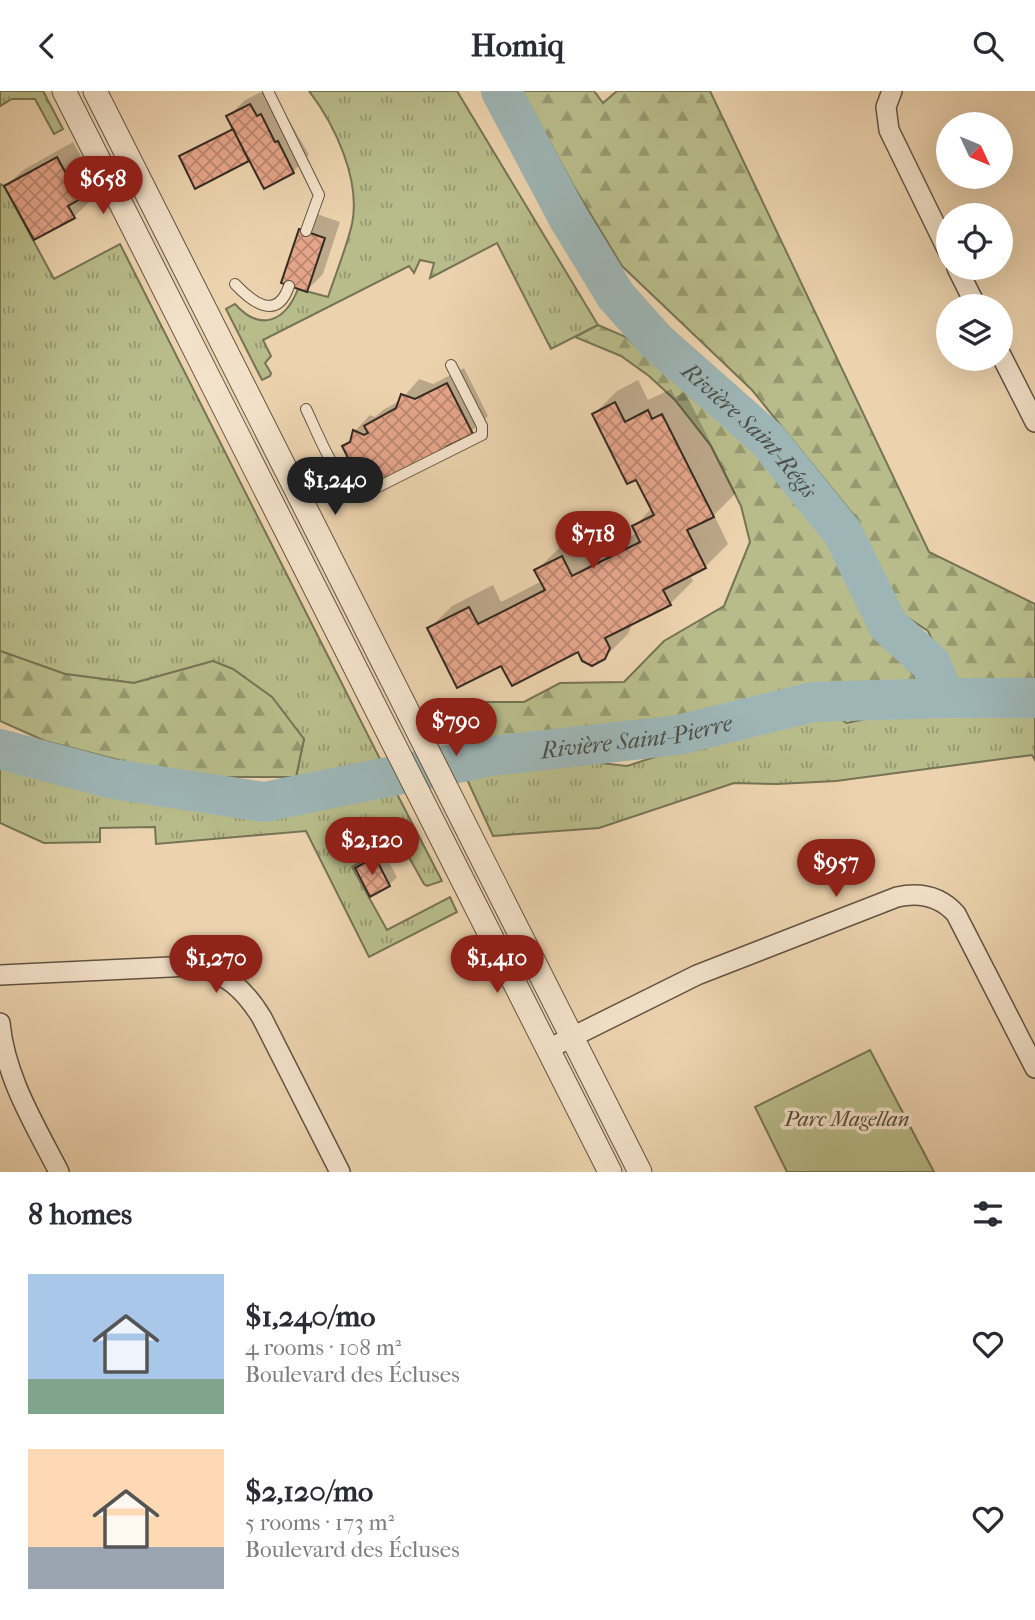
<!DOCTYPE html>
<meta charset="utf-8">
<style>
:root{--surface:#fff;--page:#f2f2f3;--text:#2b2b33;--muted:#7c7c81;--accent:#8f2418}
body{margin:0;font-family:"IM FELL French Canon",serif;background:var(--page);color:var(--text);height:100vh;display:flex;flex-direction:column;font-size:26px;white-space:nowrap}
*{box-sizing:border-box;margin:0}
p{font-size:23px;color:var(--muted)}
.icon{flex:none;width:38px;height:38px;fill:none;stroke:currentColor;stroke-width:2;stroke-linecap:round;stroke-linejoin:round}
.map{position:relative;height:1081px;overflow:hidden}
.sheet{display:flex;flex-direction:column;background:var(--surface);flex:1}
.sheet>*{flex:none}
.needle{width:46px;rotate:134deg}
.fabs{position:absolute;left:936px;top:21px;display:grid;gap:14px}
.fabs a{display:grid;place-items:center;width:77px;height:77px;border-radius:50%;background:var(--surface);box-shadow:0 7px 28px #0002;font-size:35px}
.price{position:absolute;translate:-50% -60px;padding:0 16px;border-radius:24px;background:var(--accent);color:#fff;font-size:23px;line-height:46px;filter:drop-shadow(0 2px 4px #0008)}
.price::after{content:'';position:absolute;left:50%;top:42px;width:21px;height:16px;margin-left:-10px;background:inherit;clip-path:polygon(0 0,100% 0,50% 100%)}
.price.selected{background:#222;color:#fff}
ul{padding:0;list-style:none}
li{display:flex;align-items:center;gap:21px;height:175px;padding:0 28px}
li span{display:grid;place-items:center;flex:none;width:196px;height:140px;border-radius:0px;color:#555}
li>.icon{margin-inline-start:auto}
span .icon{width:84px;height:84px;fill:#fffc;stroke-width:1}
li b{font-size:30px}
h2{display:flex;justify-content:space-between;align-items:center;height:84px;padding:0 28px;font-size:30px}
header{display:flex;justify-content:space-between;align-items:center;height:91px;padding:0 28px;background:var(--surface);font-size:32px;font-weight:700}
.map>svg:first-child{display:block}
.grass{fill:url(#grass-tufts);stroke:#767456;stroke-width:2}
.forest{fill:url(#forest-firs);stroke:#767456;stroke-width:2}
.park{fill:#b8bc8a;stroke:#767456;stroke-width:2}
.shadow{fill:#0003}
.lines{fill:none;stroke-linecap:round;stroke-linejoin:round}
.river{stroke:#9db5b5;stroke-width:40}
.building{fill:url(#building-cross-hatch);stroke:#332b21;stroke-width:2}
.service-casing{stroke:#615544;stroke-width:12}
.minor-casing{stroke:#615544;stroke-width:22}
.tertiary-casing{stroke:#615544;stroke-width:25}
.service{stroke:#f3e2ca;stroke-width:10}
.minor{stroke:#f3e2ca;stroke-width:19}
.tertiary{stroke:#f3e2ca;stroke-width:23}
.labels{text-anchor:middle;dominant-baseline:central;stroke-width:7;stroke-linejoin:round;paint-order:stroke}
.park-label{font-size:21px;font-style:italic;fill:#4e4836;stroke:#f3e2ca}
.water-label{font-size:23px;font-style:italic;fill:#4e4e46;stroke:#f3e2ca}
</style>
<header><svg class="icon" aria-label="back" viewBox="0 0 24 24"><path d="M15 5l-7 7 7 7"/></svg>Homiq<svg class="icon" aria-label="search" viewBox="0 0 24 24"><circle cx="10" cy="10" r="6"/><path d="M15 15l6 6"/></svg></header>
<div class="map">
<svg width="1035" height="1081" viewBox="0 0 1035 1081">
<defs>
<pattern id="grass-tufts" width="24" height="20" patternUnits="userSpaceOnUse" patternTransform="scale(1.75)"><rect width="24" height="20" fill="#b8bc8a"/><path d="M3 7l-1-3M5 7V3M7 7l1-3M15 17l-1-3M17 17v-4M19 17l1-3" fill="none" stroke="#969970"/></pattern>
<pattern id="forest-firs" width="22" height="20" patternUnits="userSpaceOnUse" patternTransform="scale(1.75)"><rect width="22" height="20" fill="#b8bc8a"/><path d="M5 1l3.5 6h-7zM16 11l3.5 6h-7z" fill="#969970"/></pattern>
<pattern id="building-cross-hatch" width="8" height="8" patternUnits="userSpaceOnUse" patternTransform="scale(1.75)"><rect width="8" height="8" fill="#e6a68b"/><path d="M0 0l8 8M0 8l8-8" fill="none" stroke="#bb8771"/></pattern>
</defs>
<rect width="100%" height="100%" fill="#ecd3ae"/>
<filter id="stains"><feTurbulence type="fractalNoise" baseFrequency=".00286" numOctaves="4"/><feColorMatrix values="0 0 0 0 .2 0 0 0 0 .09 0 0 0 0 .02 0 0 0 .5 -.17"/></filter>
<radialGradient id="worn" r=".72"><stop offset=".6" stop-color="#630" stop-opacity="0"/><stop offset="1" stop-color="#630" stop-opacity=".3"/></radialGradient>
<path class="grass" d="M0,0H43L63,38L54,43L35,8H12L0,15Z
M309,0H457L598,234L551,258L497,152L430,187L434,172L420,169L414,182L409,175L263,249L271,265L265,272L271,282L270,285L262,289L226,218L235,213C260,241 285,231 298,198L328,206C336,182 346,158 352,133C361,89 335,34 309,0Z
M0,93L4,95L54,188L120,153L384,676L347,683L296,686L304,648L213,570L134,592L65,583L0,560Z
M1035,617V669L1032,664L836,690L777,693L734,692L599,737L493,745L465,684L536,669H573L627,675L741,638L777,633L790,626L808,619L823,618L847,632L907,619L953,621Z
M0,661C74,687 151,707 230,712C283,716 343,706 396,701L442,790L427,795L424,793L400,750L352,776L387,839L450,806L457,821L369,866L306,740L156,753L155,736L100,737V751L44,752L0,732Z"/>
<path class="forest" d="M522,0H594L603,12L617,0H710L929,461L1035,513V592H952L928,540L899,521L856,427L752,299L622,175L573,94Z
M598,234L626,246L692,307L753,358L806,413L831,453L871,535L914,584L917,591L915,603H841L790,606L750,614L700,631L449,651L431,621L481,611H524L560,592L624,591L664,550L724,515L750,451L741,415L711,355L675,309L649,285L621,265L575,246Z
M0,560L65,583L134,592L213,570L233,578L272,606L304,648L296,686H214L130,672L45,650L0,630Z"/>
<path class="park" d="M870,959L934,1081H787L755,1016Z"/>
<path class="shadow" d="M263,0H268L277,8L309,64L293,81L250,67L196,95L181,66L234,37L229,25L245,9Z
M73,51L95,91L85,101L90,110L74,126L6,95L23,79Z
M317,123L340,131L323,183L307,199L301,139Z
M464,277L488,325L448,361L344,355L353,346L355,340L370,324L375,326L383,319L401,309L419,288L433,293Z
M638,289L648,309L671,298L675,306L685,301L736,402L714,424L728,453L705,476L690,484L693,490L670,513L632,533L628,543L604,567L578,559L502,572L429,538L452,515L493,494L501,511L542,490L537,479L560,456L586,443L596,463L637,442L634,436L652,417L637,387L594,323L617,300Z
M383,760L397,786L389,794L357,777L365,769Z"/>
<g class="lines">
<g class="river">
<path id="s1" d="M501,0L569,128L616,205L656,250L768,349L843,442L888,534L931,573L945,607H1035"/>
<path id="s2" d="M0,658L113,688L264,711L492,665L678,644L813,611L945,607"/>
</g>
</g>
<path class="building" d="M250,13L257,25L261,23L275,51L278,50L294,82L264,98L226,25Z
M233,38L249,70L195,98L179,65Z
M57,66L80,108L68,115L75,127L34,149L4,95Z
M299,138L325,147L307,201L281,192Z
M447,292L473,343L446,356L449,362L364,399L342,355L350,351L353,339L364,344L368,342L364,335L396,317L401,303L415,308Z
M615,311L625,331L648,319L652,328L662,323L714,426L687,439L706,477L663,499L671,514L605,547L610,557L605,568L592,575L582,570L578,561L512,595L501,575L457,597L427,537L469,516L478,533L545,499L534,479L562,465L572,485L640,451L632,435L654,424L636,389L627,393L592,323Z
M375,766L390,795L370,806L355,777Z"/>
<g class="lines">
<g class="service-casing">
<path id="service" d="M268,0L319,104L306,140
M235,193C253,212 277,230 289,195
M306,318C318,342 337,397 364,403L482,344V335L451,274"/>
</g>
<g class="minor-casing">
<path id="minor" d="M892,0L886,16L889,39L948,160
M957,177L976,215
M1001,264L1035,331
M0,884L191,875C224,879 245,899 262,927L340,1081
M0,932C5,986 35,1034 59,1081
M548,958L697,884L897,806C920,801 940,805 956,823L1035,977"/>
</g>
<g class="tertiary-casing">
<path id="tertiary" d="M64,0L610,1081
M95,0L640,1081"/>
</g>
<use href="#service" class="service"/>
<use href="#minor" class="minor"/>
<use href="#tertiary" class="tertiary"/>
</g>
<g class="labels">
<g class="park-label">
<text x="847" y="1028">Parc Magellan</text>
</g>
<g class="water-label">
<text stroke="none"><textPath href="#s1" startOffset="425">Rivière Saint-Régis</textPath></text>
<text stroke="none"><textPath href="#s2" startOffset="648">Rivière Saint-Pierre</textPath></text>
</g>
</g>
<rect width="100%" height="100%" filter="url(#stains)"/>
<rect width="100%" height="100%" fill="url(#worn)"/>
</svg>
<div class="fabs">
<a><svg class="needle" viewBox="-14 -14 28 28"><path d="M0-13l5 13h-10z" fill="#e53935"/><path d="M0 13l5-13h-10z" fill="#7c7c81"/></svg></a>
<a><svg class="icon" aria-label="locate" viewBox="0 0 24 24"><circle cx="12" cy="12" r="6"/><path d="M12 2v4M12 18v4M2 12h4M18 12h4"/></svg></a>
<a><svg class="icon" aria-label="layers" viewBox="0 0 24 24"><path d="M12 4l9 5-9 5-9-5zM3 14l9 5 9-5"/></svg></a>
</div>
<b class="price" style="left:103px;top:125px">$658</b>
<b class="price selected" style="left:335px;top:426px">$1,240</b>
<b class="price" style="left:593px;top:480px">$718</b>
<b class="price" style="left:456px;top:667px">$790</b>
<b class="price" style="left:372px;top:786px">$2,120</b>
<b class="price" style="left:836px;top:808px">$957</b>
<b class="price" style="left:216px;top:904px">$1,270</b>
<b class="price" style="left:497px;top:904px">$1,410</b>
</div>
<section class="sheet">
<h2>8 homes<svg class="icon" aria-label="filters" viewBox="0 0 24 24"><path d="M4 7h16M4 17h16"/><circle cx="9" cy="7" r="2"/><circle cx="15" cy="17" r="2"/></svg></h2>
<ul>
<li><span style="background:linear-gradient(#a9c7e8 75%,#7fa58c 0)"><svg class="icon" aria-label="home" viewBox="0 0 24 24"><path d="M3 11l9-7 9 7M6 9v11h12V9"/></svg></span><div><b>$1,240/mo</b><p>4 rooms · 108 m²</p><p>Boulevard des Écluses</p></div><svg class="icon" aria-label="heart" viewBox="0 0 24 24"><path d="M12 20l-8-8c-3-5 5-10 8-4 3-6 11-1 8 4z"/></svg></li>
<li><span style="background:linear-gradient(#ffd9b3 70%,#9aa5b1 0)"><svg class="icon" aria-label="home" viewBox="0 0 24 24"><path d="M3 11l9-7 9 7M6 9v11h12V9"/></svg></span><div><b>$2,120/mo</b><p>5 rooms · 173 m²</p><p>Boulevard des Écluses</p></div><svg class="icon" aria-label="heart" viewBox="0 0 24 24"><path d="M12 20l-8-8c-3-5 5-10 8-4 3-6 11-1 8 4z"/></svg></li>
</ul>
</section>
